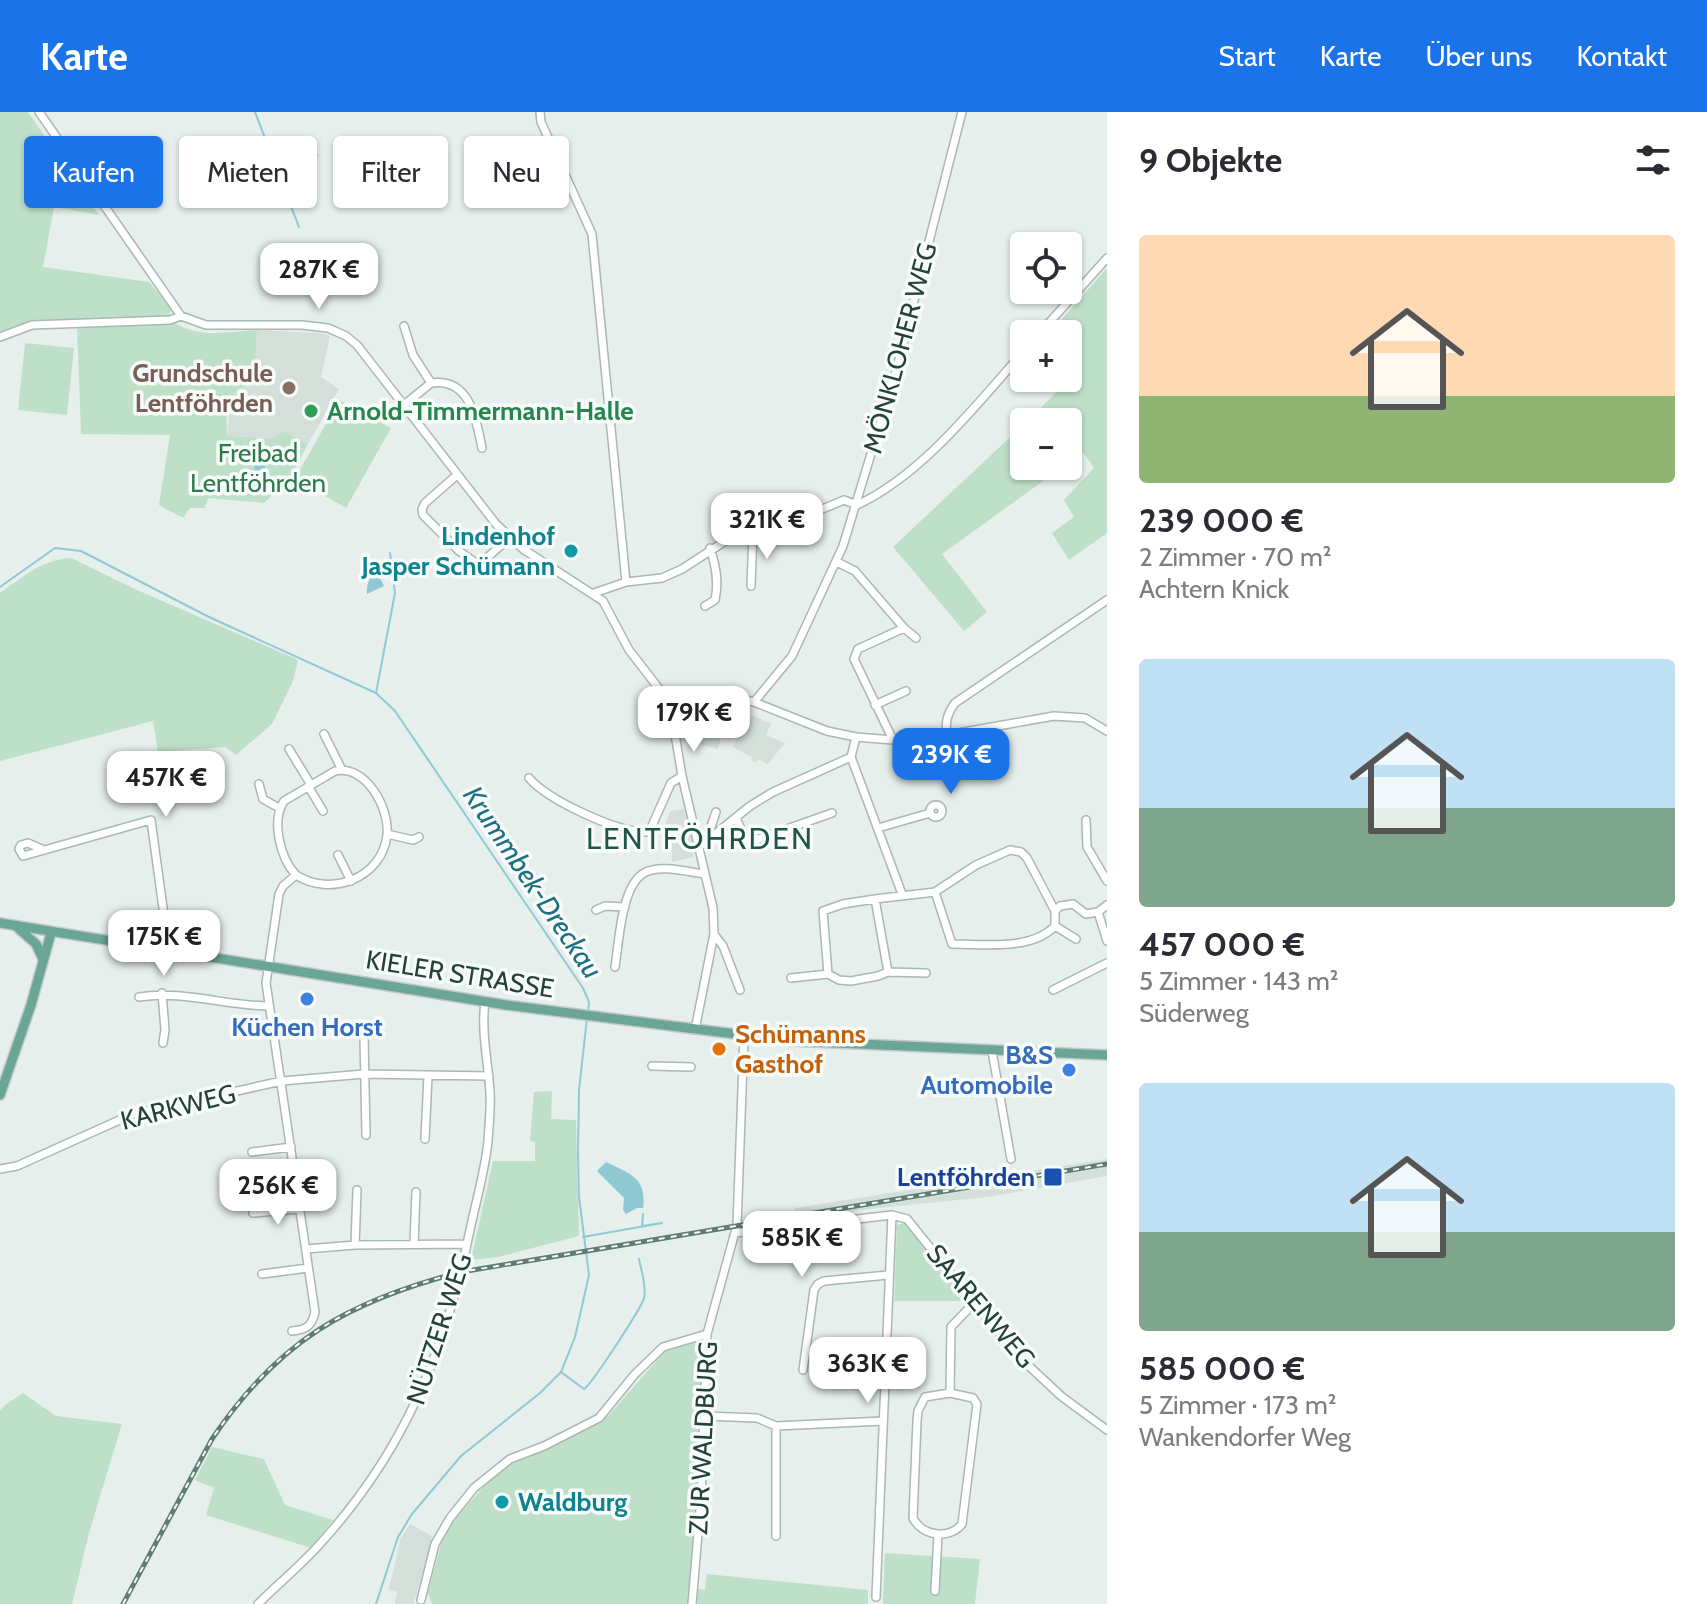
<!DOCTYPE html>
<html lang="de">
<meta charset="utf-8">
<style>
:root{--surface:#fff;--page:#f2f2f3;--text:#2b2b33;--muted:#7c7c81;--accent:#1a73e8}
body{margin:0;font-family:Cabin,sans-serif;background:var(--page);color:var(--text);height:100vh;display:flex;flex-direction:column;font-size:30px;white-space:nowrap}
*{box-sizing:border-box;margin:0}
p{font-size:26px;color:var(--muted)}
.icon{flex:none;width:44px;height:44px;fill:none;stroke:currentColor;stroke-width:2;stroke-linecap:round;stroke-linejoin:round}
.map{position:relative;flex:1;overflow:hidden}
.drawer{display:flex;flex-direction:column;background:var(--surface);width:600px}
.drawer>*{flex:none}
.hud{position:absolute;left:24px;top:24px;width:760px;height:72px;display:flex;gap:16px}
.tools{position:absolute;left:1010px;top:120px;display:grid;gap:16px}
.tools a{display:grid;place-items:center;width:72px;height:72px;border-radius:8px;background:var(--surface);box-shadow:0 2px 6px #0004;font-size:40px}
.price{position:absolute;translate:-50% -68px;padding:0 18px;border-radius:16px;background:#fff;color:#222;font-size:26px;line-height:52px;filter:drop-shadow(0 2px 4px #0008)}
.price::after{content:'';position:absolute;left:50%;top:48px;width:24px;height:18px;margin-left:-12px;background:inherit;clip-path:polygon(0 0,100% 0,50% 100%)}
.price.current{background:var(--accent);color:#fff}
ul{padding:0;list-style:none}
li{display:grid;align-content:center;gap:16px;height:424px;padding:0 32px}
li span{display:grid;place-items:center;height:248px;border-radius:8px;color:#555}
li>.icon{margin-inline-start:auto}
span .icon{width:144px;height:144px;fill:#fffc;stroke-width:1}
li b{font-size:34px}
h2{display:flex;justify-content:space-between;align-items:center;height:96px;padding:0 32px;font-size:34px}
.chip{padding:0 28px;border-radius:8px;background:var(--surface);box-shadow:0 2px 6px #0004;font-size:28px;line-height:72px}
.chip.current{background:var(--accent);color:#fff}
header{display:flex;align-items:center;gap:48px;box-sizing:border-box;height:112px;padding:0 40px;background:var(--accent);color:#fff}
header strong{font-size:38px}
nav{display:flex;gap:44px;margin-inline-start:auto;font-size:28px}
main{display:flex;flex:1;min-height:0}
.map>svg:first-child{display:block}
.built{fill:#d4dfda}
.green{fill:#bfe0c8}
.water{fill:#8ec9d4}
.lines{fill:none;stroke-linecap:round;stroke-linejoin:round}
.stream{stroke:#8ec9d4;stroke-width:2}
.minor-casing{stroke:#a8b8b2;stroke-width:10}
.major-casing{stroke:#c2cac8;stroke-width:12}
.minor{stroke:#fff;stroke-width:7}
.major{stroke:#6aa596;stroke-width:9}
.rail-casing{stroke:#5f7d75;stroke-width:5}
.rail{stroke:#f7fbf9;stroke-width:2;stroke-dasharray:6;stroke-linecap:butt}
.education-dot{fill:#8d6e63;stroke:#f7fbf9;stroke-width:3}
.leisure-dot{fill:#2e9e5b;stroke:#f7fbf9;stroke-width:3}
.culture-dot{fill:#0f9aa8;stroke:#f7fbf9;stroke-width:3}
.shop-dot{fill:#3f7fe0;stroke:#f7fbf9;stroke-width:3}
.food-dot{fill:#e8710a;stroke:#f7fbf9;stroke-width:3}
.transit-dot{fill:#1a4fb4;stroke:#f7fbf9;stroke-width:3}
.labels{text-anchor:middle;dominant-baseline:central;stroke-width:7;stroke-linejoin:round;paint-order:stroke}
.street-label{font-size:26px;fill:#24423a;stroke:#f7fbf9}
.education-label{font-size:26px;font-weight:bold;fill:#785e54;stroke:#f7fbf9;text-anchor:end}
.leisure-label{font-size:26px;font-weight:bold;fill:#27864d;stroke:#f7fbf9;text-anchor:start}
.park-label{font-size:26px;fill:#2d7a4b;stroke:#f7fbf9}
.culture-label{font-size:26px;font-weight:bold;fill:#0d838f;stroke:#f7fbf9;text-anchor:end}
.shop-label{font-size:26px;font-weight:bold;fill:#366cbe;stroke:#f7fbf9}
.food-label{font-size:26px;font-weight:bold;fill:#c56008;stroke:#f7fbf9;text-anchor:start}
.transit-label{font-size:26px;font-weight:bold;fill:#164399;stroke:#f7fbf9;text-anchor:end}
.water-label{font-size:28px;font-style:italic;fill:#1c6f80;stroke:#f7fbf9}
.quarter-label{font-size:30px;letter-spacing:2px;fill:#1f5548;stroke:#f7fbf9}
</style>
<header>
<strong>Karte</strong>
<nav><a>Start</a><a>Karte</a><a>Über uns</a><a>Kontakt</a></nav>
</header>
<main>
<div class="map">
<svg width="1107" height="1492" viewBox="0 0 1107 1492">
<rect width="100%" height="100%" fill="#e6efeb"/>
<path class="built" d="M257,218L318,221L330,224L321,265L339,277L308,332L283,319L274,326L227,324L231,284L255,255Z
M729,592L742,593L743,604L735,621L722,619L718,637L682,628L679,606L681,602Z
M752,603L771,612L766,623L785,631L768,652L758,647L756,651L752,649L751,645L733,635L741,617L745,619Z
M684,697L694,735L693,745L672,750V726L662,721L670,699Z
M1107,1047V1064L988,1085L869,1097L743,1116L744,1107L795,1100V1096Z
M410,1412L432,1424L431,1434L414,1490L416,1492H395L397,1480L389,1478L400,1428Z"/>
<path class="green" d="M0,0H28L99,103L54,95L43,155L149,170L172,196L168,205L31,209L0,220Z
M1107,156V421L1069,448L1052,421L1074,405L1064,388L1094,356L1083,340L1068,351V310H1026L1065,272L1060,266H1068V222H1049Z
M172,209C196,227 230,220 257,218L255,255L245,274C224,281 227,305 227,324L274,326L283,319L308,332L290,366L264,391L208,386L205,396H190L183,406L159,393L170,323L81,322L77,214Z
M25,231L74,236L67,303L18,298Z
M339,288L391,316L346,396L295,367Z
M1024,312V354H1064L942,442L987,500L964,519L893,435Z
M71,446L137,478L298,548L293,569L272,612L236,643L225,635L158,640L153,609L0,649V481C23,465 43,447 71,446Z
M552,979L551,1007L576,1008L579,1124L498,1145L471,1148L493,1049H535V1030L530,1029L534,980Z
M908,1110L967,1189H894L897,1113Z
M703,1226L701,1347L691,1476L705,1478L707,1462L868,1478V1492H432L428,1481L445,1417L499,1358L608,1304L665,1239Z
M23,1281L56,1304L122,1312L89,1421L72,1492H0V1299L5,1293Z
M212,1335L264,1347L285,1393L333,1408L311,1436L206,1403L214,1376L195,1368Z
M885,1441L980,1447L975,1492H883Z"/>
<path class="water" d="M255,336H265V367H254Z
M376,458L384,474L367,482C366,474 370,462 376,458Z
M606,1050C630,1062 647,1065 643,1096H637L626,1102L623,1098L624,1086L597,1059Z"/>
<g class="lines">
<path class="stream" d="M255,0L299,115
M230,55L317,43
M0,475L55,436L81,439L209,505L376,581L395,599L583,876L589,890L588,900
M376,581L395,481L390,441
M583,1125L662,1111L642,1114L643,1102
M561,1260L584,1277C592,1272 642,1195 644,1186C647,1175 641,1158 639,1147
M376,1492L398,1425L412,1402L461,1344L540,1281L561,1260L575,1225L589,1163L579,1085L578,1041L579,978L587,906"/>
<g class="minor-casing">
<path id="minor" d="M39,0L181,204L206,213H302L328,216L346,224L357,233L496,412L523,437L603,489L629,538L667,587L671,598L682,664L713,796L714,822L695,918
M540,0L541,10L592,122L626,470
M404,214L413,243L431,271
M1039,222L1107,146
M0,225L32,213L170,208L181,204
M404,293L431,271C470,265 476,307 482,336
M457,363L425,391L422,397L423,403L459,439L479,453L510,425
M837,450L855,459L904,516L858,537L854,547L893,628
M751,474L753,422
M594,481L626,470L662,466L682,457L727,428L774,417L844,388L857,393C922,363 977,292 1024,239
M705,494L715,488C719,470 716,454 710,436
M904,516L916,526
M754,590L792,544L843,434L895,263L962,0
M875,593L906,579
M671,598L736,586L754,590L827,619L856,625L893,628L947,623L1054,604L1085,606L1107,619
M324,622L342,658
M947,623C945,610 947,602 955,591L1107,488
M856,625L851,645L902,782
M289,637L311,673
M529,666C548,688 616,720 646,720L651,716L671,671L682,664
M259,672L263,687L279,696
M308,674L323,699
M930 699a6 6 0 1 1 12 0a6 6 0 1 1-12 0Z
M736,706L747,731L832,701
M1086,708L1087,735L1107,769
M878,716L930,701
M387,722L413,728L419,725
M706,729L716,700
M698,736L750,694L773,680L851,645
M44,738L28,731L21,733L19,737L23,744L151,708L166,818L165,838
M338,743L351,769
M935,780L952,832C984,832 1031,839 1055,814V799L1060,794L1073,792L1086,802L1098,800
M1107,793L1098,800L1107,829
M596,798L605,794L625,795
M1055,814L1076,827
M714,822L723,834L740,878
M615,855C619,831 621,774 644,761C660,752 688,760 705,762
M888,860L926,861
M828,862L823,799L843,792L875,787
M791,866L828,862L839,868L851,869L878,864L888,860L875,787L935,780L976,753L1010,738L1021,740L1027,746L1055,799
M1053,878L1107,851
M162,881L165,918L163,931
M139,885C183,878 226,894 269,894
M364,924L366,1023
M992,939L1011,1047
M652,954L691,955
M425,1027L428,964
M252,1040L291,1035
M0,1057L17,1054L133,1002L282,969L364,962L489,964
M253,1101L300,1097
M735,1121L892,1103L907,1107L1014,1240L1061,1284L1107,1318
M414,1132L416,1080
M355,1133L357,1078
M306,1137L355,1133L467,1132
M262,1162L308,1156
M292,1219C306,1218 312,1214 315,1200L266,871L279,782L283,774L296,763C330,785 382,767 387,723C390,697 366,652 335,659L284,689C271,709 280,746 296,763
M803,1258L814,1178L818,1172L824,1169L888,1163
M950,1281L925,1285L918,1299L917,1309L913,1406C922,1424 949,1428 962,1412L977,1292L973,1286L950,1281L951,1215L974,1191
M704,1304L757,1306L776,1314L883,1309
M776,1424V1314
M935,1479L938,1422
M876,1485L892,1103
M421,1488L435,1432L450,1406L474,1376L510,1347L544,1334L599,1306L635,1262L663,1235L707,1222
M258,1492C278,1472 300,1454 319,1433C404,1340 445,1240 470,1118C476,1089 485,1059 488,1029C489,1013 491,996 490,980C488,949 481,921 485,889
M692,1492L701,1386L707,1222L737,1113L744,924"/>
</g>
<g class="major-casing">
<path id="major" d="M0,811L506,893L791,929L1107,943
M18,816L36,832L43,847
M0,983L31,893L51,821"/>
</g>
<use href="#minor" class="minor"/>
<use href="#major" class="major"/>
<g class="rail-casing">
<path id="rail" d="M123,1492L212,1327C278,1229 348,1189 461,1160L1107,1052"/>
</g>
<use href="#rail" class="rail"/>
</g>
<circle class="education-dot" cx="289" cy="276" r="8"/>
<circle class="leisure-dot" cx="311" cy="299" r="8"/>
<g class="culture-dot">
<circle cx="571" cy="439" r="8"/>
<circle cx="502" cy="1390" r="8"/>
</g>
<g class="shop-dot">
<circle cx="307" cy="887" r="8"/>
<circle cx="1069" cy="958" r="8"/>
</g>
<circle class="food-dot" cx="719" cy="937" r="8"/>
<rect class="transit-dot" x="1043" y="1055" width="20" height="20" rx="4"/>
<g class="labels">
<g class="street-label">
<text transform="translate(900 236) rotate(-75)">MÖNKLOHER WEG</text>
<text transform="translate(460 862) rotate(9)">KIELER STRASSE</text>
<text transform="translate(178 995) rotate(-14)">KARKWEG</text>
<text transform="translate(981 1194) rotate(50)">SAARENWEG</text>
<text transform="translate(439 1217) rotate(-72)">NÜTZER WEG</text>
<text transform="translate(703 1326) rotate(-87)">ZUR WALDBURG</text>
</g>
<g class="education-label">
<text x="273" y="261">Grundschule<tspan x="273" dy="30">Lentföhrden</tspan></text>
</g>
<g class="leisure-label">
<text x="327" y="299">Arnold-Timmermann-Halle</text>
</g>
<g class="park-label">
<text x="258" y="341">Freibad<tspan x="258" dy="30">Lentföhrden</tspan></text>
</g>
<g class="culture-label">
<text x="555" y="424">Lindenhof<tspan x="555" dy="30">Jasper Schümann</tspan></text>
<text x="518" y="1390" text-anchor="start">Waldburg</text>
</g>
<g class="shop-label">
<text x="307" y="915">Küchen Horst</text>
<text x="1053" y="943" text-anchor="end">B&amp;S<tspan x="1053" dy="30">Automobile</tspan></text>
</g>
<g class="food-label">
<text x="735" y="922">Schümanns<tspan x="735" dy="30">Gasthof</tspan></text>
</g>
<g class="transit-label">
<text x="1035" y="1065">Lentföhrden</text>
</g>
<g class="water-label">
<text transform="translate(533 770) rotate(56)">Krummbek-Dreckau</text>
</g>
<g class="quarter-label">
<text x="700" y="726">LENTFÖHRDEN</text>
</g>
</g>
</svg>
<div class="tools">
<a><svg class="icon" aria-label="locate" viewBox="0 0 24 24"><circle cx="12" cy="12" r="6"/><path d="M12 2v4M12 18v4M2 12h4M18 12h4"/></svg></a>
<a>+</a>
<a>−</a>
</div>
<b class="price" style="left:319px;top:199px">287K €</b>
<b class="price" style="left:767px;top:449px">321K €</b>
<b class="price" style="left:694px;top:642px">179K €</b>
<b class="price current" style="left:951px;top:684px">239K €</b>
<b class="price" style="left:166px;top:707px">457K €</b>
<b class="price" style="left:164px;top:866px">175K €</b>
<b class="price" style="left:278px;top:1115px">256K €</b>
<b class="price" style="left:802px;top:1167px">585K €</b>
<b class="price" style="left:868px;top:1293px">363K €</b>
<div class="hud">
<a class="chip current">Kaufen</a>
<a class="chip">Mieten</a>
<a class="chip">Filter</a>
<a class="chip">Neu</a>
</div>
</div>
<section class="drawer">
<h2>9 Objekte<svg class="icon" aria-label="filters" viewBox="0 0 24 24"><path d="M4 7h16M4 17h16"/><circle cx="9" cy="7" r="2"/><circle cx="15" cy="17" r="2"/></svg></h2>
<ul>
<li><span style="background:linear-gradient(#ffd9b3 65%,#8fb573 0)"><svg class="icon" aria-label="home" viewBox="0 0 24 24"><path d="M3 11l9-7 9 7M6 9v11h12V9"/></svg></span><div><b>239 000 €</b><p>2 Zimmer · 70 m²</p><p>Achtern Knick</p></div></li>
<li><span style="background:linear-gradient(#bfe0f5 60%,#7fa58c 0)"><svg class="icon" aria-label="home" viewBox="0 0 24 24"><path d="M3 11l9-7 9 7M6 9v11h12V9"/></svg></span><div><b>457 000 €</b><p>5 Zimmer · 143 m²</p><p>Süderweg</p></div></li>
<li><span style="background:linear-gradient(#bfe0f5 60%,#7fa58c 0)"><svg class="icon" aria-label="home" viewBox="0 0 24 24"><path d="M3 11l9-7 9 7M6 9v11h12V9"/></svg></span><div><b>585 000 €</b><p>5 Zimmer · 173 m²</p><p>Wankendorfer Weg</p></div></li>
</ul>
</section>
</main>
